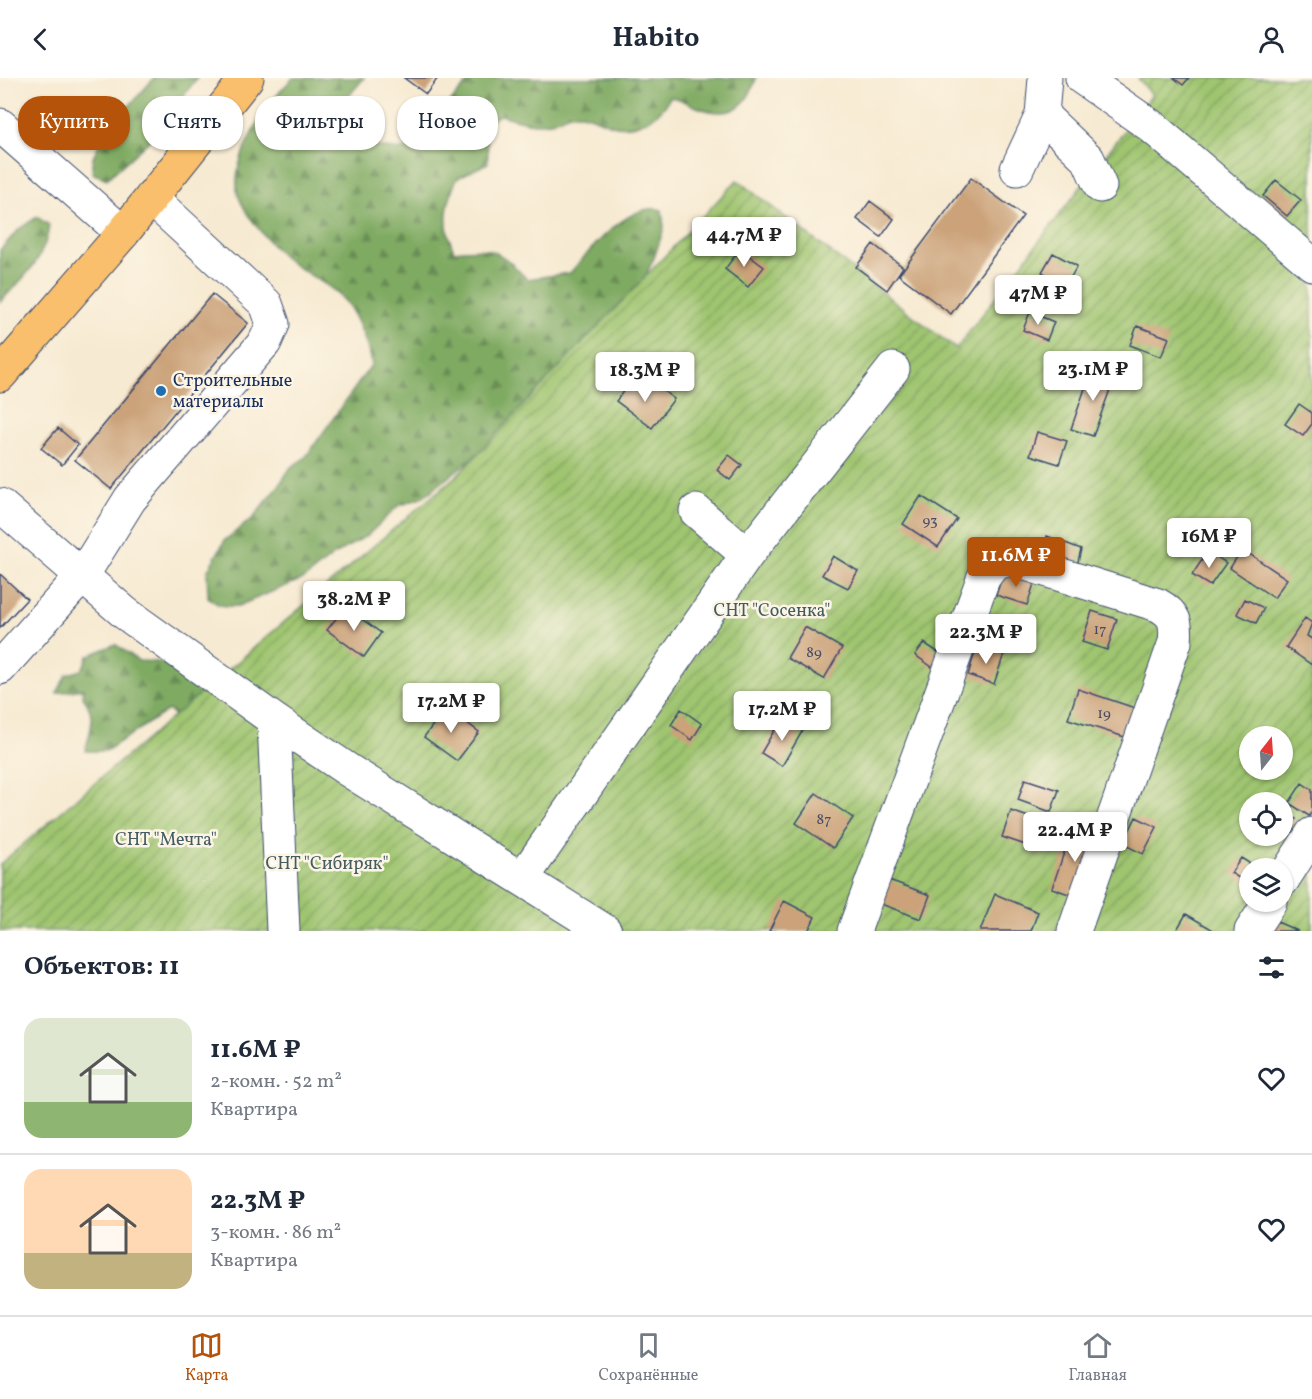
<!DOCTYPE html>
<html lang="ru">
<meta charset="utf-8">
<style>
:root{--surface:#fff;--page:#f6f6f7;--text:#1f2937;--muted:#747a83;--line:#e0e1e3;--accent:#b45309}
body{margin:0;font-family:Vollkorn,serif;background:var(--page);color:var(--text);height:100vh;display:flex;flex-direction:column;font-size:22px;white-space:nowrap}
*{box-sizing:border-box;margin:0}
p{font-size:20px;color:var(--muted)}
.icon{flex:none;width:33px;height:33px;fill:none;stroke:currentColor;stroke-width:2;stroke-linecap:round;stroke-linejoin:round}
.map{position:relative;height:853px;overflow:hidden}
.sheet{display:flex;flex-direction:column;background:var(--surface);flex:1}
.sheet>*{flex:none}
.hud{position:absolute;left:18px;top:18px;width:600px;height:54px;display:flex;gap:12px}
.needle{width:39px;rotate:17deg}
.tools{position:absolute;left:1239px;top:648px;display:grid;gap:12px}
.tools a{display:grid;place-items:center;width:54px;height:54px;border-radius:50%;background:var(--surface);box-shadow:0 2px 4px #0004;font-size:30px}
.price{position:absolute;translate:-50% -51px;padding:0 14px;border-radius:6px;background:#fff;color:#222;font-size:20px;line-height:39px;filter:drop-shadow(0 2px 3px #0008)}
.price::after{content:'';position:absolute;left:50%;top:36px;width:18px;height:14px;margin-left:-9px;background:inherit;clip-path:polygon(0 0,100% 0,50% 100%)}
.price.active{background:var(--accent);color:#fff}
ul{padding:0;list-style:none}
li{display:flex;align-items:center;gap:18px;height:150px;padding:0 24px}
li+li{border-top:2px solid var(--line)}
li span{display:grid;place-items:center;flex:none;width:168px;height:120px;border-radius:18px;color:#555}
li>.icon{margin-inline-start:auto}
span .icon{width:72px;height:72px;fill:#fffc;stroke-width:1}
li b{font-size:26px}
h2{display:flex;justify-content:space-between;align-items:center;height:72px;padding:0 24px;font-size:26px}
.pill{padding:0 21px;border-radius:24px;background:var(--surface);box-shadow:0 2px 4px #0004;font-size:21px;line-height:54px}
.pill.active{background:var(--accent);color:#fff}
header{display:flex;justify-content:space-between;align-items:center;height:78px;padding:0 24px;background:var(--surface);font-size:27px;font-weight:700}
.tabs{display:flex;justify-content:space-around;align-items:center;height:84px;border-top:2px solid var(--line);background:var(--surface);font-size:16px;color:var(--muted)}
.tabs a{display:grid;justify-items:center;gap:3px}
.tabs .active{color:var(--accent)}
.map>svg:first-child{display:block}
.forest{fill:url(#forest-firs);stroke:#4d6c60;stroke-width:1.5}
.garden{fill:url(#garden-furrows);stroke:#5d7a67;stroke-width:1.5;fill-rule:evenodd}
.building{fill:#cba279}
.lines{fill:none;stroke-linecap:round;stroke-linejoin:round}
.minor-casing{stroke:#3c4b6f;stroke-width:35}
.major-casing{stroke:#3c4b6f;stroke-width:35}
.minor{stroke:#fff;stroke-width:33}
.major{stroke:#f9bf6d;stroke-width:33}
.poi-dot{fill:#1f6fb2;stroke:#fcf5e5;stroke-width:2}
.labels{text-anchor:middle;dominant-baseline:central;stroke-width:5;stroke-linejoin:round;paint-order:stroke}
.number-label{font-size:15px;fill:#474c65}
.poi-label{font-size:18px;fill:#1b2f5e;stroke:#fcf5e5;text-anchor:start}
.park-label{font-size:18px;fill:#435c63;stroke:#fcf5e5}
</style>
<header><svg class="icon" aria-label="back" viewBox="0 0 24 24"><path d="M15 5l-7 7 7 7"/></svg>Habito<svg class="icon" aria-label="person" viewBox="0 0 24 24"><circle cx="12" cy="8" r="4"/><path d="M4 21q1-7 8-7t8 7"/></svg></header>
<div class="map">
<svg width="1312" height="853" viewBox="0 0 1312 853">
<defs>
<pattern id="forest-firs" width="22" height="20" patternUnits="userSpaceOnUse" patternTransform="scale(1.5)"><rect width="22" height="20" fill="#7faa62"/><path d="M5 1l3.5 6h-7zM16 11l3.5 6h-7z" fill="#678b54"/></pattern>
<pattern id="garden-furrows" width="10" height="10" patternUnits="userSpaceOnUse" patternTransform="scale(1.5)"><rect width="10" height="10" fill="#9fc570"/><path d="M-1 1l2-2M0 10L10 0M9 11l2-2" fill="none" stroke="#81a05f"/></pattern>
</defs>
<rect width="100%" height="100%" fill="#fcf5e5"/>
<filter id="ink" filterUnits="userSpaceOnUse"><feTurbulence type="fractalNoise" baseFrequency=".0167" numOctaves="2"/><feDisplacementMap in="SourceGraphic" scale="12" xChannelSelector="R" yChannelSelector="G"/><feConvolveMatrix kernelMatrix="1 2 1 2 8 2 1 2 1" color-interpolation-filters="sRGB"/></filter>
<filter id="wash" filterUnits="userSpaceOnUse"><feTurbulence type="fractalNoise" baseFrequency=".008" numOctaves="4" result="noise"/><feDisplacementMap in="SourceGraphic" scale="24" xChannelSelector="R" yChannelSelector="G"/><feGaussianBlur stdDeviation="1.35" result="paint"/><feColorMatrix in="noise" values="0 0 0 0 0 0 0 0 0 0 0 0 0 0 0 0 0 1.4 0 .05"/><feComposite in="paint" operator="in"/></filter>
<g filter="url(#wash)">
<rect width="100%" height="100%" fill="#f7ead2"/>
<path class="forest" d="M154,0H197L147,65L107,101L94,96C80,72 140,18 154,0Z
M293,0H364L336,33L334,55C345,64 354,62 368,66C410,78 418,70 441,36C450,23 462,12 471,0H756C747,32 727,41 697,29C687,25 681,20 670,19C662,39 634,53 612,47C596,42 591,35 572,36C564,36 559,43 551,44C533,47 517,42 500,37L487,44L488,85L457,100C446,126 442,146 454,173C496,169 498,172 527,201L570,195C589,174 629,122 662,132L664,150L654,180L636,218L496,360L424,419L398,428L368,457L334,477L305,500L238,528C225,529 217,528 208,519L207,494L225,462L253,440L278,409L291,389L305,380L372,286C367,266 360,244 348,227C333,206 305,197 286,181C272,169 238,129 237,111C234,74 267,24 293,0Z
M37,139L49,147C46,181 23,200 0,224V172L19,151Z
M115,566L139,583L160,584L181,593L220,622L173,642V636L168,632L106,673H85C92,648 97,639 82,617L83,611L57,615L66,597C82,590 80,598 88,578Z"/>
<path class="garden" d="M1138,0H1312V853H0V786L457,397L737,102L956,271L1152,17ZM1250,658H1282V692H1250ZM1250,724H1282V758H1250ZM1250,790H1282V824H1250Z"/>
<g id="blocks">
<path class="building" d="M404,0H438L426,16Z
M1174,0H1189L1183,7Z
M971,100L1023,138L951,236L899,197Z
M1276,102L1301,122L1287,138L1263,118Z
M870,123L894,141L881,159L857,141Z
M873,166L903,189L887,212L856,189Z
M740,171L764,189L748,209L725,191Z
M1053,175L1077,188L1066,208L1042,194Z
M212,216L248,245L111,411L75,382Z
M1030,234L1054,244L1047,262L1023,252Z
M1137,248L1169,260L1161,279L1130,267Z
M1092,290L1115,298L1093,358L1071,351Z
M630,304L646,316L654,306L674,321L652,350L616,323Z
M1299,326L1312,335V346L1303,358L1285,346Z
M58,350L78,367L62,387L41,370Z
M1037,354L1067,363L1059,386L1030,377Z
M729,377L742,387L730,402L717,392Z
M921,418L957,441L938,469L903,446Z
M1047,458L1081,471L1077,488L1042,479Z
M1242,471L1287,501L1274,520L1230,490Z
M1208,473L1226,485L1210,508L1192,497Z
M833,478L858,493L848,510L822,497Z
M1004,493L1035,503L1027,527L996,517Z
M0,496L27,521L0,550Z
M1245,521L1264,530L1256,545L1237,536Z
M345,529L381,555L364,579L327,552Z
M1092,533L1117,541L1107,572L1082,564Z
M1305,540L1312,545L1307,558L1312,561V587L1286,569Z
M805,549L842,570L824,601L787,580Z
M924,565L944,578L935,591L915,577Z
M977,568L1004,576L994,606L968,597Z
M1078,611L1141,632L1131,661L1068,641Z
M446,629L479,654L457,683L424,659Z
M681,631L702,646L692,662L671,647Z
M782,639L803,652L782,688L761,675Z
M1025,701L1059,712L1051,734L1018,722Z
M1302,705L1312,712V734L1309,738L1289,725Z
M816,715L853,740L833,770L796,745Z
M1011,733L1043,744L1034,770L1002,759Z
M1282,733L1296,741L1287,755L1282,752Z
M1136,739L1157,749L1143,776L1123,766Z
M1072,751L1097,759L1077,819L1052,810Z
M1241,780L1257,790H1250V807L1231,795Z
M889,802L930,817L921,841L881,826Z
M995,816L1038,834L1031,853H980Z
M784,823L815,839L808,853H769Z
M1186,836L1215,853H1176Z
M1268,840L1298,853H1262Z"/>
</g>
</g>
<g filter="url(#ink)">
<use href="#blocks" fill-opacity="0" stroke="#3c4b6f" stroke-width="1.5"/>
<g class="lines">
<g class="minor-casing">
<path id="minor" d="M1082,0L1151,48L1312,186
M1042,37L1088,81L1100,108
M0,47L123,155
M1017,91L1042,37L1045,0
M0,427L125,535L274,642L348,692L605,853
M747,477L893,291
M0,590L82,498L130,421L265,264L273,246L266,226L151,120
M274,642L283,853
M522,801L747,477L696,433
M1282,803L1312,756
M854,853L983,501C990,489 996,484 1010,481L1158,527C1175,536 1177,545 1175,564L1074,853
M1251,853L1270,824"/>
</g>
<g class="major-casing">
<path id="major" d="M0,297L123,155L247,0"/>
</g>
<use href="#minor" class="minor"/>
<use href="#major" class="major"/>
</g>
</g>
<circle class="poi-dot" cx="161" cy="313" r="6"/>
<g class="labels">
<g class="number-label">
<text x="930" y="443">93</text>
<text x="1100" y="552">17</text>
<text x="814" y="575">89</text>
<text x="1104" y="636">19</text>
<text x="824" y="742">87</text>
</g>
<g class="poi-label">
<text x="173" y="303">Строительные<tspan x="173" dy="21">материалы</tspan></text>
</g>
<g class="park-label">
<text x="772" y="533">СНТ "Сосенка"</text>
<text x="166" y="762">СНТ "Мечта"</text>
<text x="327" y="786">СНТ "Сибиряк"</text>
</g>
</g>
</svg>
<div class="tools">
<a><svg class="needle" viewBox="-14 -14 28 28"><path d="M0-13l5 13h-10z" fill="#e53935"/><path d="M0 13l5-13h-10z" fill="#747a83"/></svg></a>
<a><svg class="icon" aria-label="locate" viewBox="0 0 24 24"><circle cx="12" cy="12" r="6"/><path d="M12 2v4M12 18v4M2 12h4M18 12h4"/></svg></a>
<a><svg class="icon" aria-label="layers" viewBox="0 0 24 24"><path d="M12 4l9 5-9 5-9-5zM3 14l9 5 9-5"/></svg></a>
</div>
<b class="price" style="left:744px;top:190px">44.7M ₽</b>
<b class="price" style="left:1038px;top:248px">47M ₽</b>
<b class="price" style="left:1093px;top:324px">23.1M ₽</b>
<b class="price" style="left:645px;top:325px">18.3M ₽</b>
<b class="price" style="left:1209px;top:491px">16M ₽</b>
<b class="price active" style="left:1016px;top:510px">11.6M ₽</b>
<b class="price" style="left:354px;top:554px">38.2M ₽</b>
<b class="price" style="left:986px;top:587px">22.3M ₽</b>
<b class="price" style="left:451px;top:656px">17.2M ₽</b>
<b class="price" style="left:782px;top:664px">17.2M ₽</b>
<b class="price" style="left:1075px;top:785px">22.4M ₽</b>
<div class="hud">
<a class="pill active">Купить</a>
<a class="pill">Снять</a>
<a class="pill">Фильтры</a>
<a class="pill">Новое</a>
</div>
</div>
<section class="sheet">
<h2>Объектов: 11<svg class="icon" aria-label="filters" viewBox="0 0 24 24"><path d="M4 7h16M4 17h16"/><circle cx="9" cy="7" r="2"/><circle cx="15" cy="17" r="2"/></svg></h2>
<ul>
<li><span style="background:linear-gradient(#dfe7d0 70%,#8fb573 0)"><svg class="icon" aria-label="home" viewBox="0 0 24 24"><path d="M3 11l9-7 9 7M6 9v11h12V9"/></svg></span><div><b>11.6M ₽</b><p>2-комн. · 52 m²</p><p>Квартира</p></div><svg class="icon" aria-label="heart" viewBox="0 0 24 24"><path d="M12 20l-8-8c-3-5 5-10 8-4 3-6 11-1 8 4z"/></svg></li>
<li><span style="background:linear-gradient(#ffd9b3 70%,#c2b280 0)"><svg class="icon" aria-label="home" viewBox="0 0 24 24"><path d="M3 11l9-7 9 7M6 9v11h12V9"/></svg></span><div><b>22.3M ₽</b><p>3-комн. · 86 m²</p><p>Квартира</p></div><svg class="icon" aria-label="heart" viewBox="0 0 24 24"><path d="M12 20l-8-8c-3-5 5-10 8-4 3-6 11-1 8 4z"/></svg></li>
</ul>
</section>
<nav class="tabs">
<a class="active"><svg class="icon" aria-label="map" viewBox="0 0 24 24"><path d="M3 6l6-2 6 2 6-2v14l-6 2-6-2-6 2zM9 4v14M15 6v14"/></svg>Карта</a>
<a><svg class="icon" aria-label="saved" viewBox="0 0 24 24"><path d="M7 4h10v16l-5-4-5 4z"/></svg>Сохранённые</a>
<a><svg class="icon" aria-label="home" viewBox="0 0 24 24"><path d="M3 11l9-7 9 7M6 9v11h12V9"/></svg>Главная</a>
</nav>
